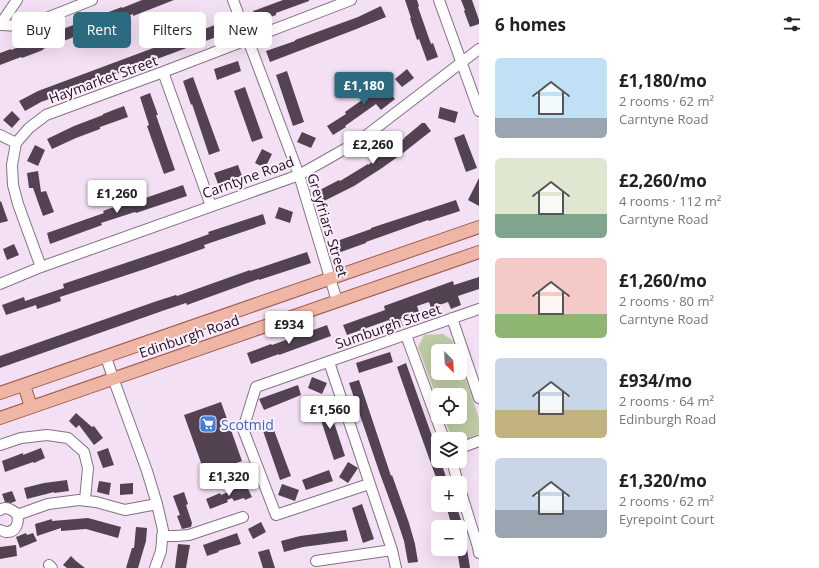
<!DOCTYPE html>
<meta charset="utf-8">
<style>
:root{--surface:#fff;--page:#f2f2f2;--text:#222;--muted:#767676;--accent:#2c6a80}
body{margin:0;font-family:"Open Sans",sans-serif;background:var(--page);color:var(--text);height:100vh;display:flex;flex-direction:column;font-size:15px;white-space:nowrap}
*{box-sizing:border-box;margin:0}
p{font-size:13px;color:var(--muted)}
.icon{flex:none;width:22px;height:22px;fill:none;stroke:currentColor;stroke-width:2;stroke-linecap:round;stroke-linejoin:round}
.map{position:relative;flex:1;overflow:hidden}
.panel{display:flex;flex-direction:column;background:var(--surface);width:340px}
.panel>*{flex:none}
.hud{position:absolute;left:12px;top:12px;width:380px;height:36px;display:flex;gap:8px}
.needle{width:26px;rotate:156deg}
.fabs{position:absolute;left:431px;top:344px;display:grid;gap:8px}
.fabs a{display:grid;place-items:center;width:36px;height:36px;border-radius:6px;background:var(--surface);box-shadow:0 4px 16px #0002;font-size:20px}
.price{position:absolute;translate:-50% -34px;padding:0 9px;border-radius:4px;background:#fff;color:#222;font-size:13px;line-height:26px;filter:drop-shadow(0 1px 2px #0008)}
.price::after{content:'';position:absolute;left:50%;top:24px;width:12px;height:9px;margin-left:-6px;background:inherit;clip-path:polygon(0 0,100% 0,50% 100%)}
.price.selected{background:var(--accent);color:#fff}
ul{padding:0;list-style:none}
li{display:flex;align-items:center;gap:12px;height:100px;padding:0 16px}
li span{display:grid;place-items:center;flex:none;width:112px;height:80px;border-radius:6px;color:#555}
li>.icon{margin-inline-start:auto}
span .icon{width:48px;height:48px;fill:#fffc;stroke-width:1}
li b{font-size:17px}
h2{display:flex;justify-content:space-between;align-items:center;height:48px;padding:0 16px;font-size:17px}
.chip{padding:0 14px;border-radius:6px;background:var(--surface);box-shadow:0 4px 16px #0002;font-size:14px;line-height:36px}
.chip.selected{background:var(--accent);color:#fff}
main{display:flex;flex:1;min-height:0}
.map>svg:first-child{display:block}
.green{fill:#becba4}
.building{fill:#524252}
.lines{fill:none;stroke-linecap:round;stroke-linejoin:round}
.minor-casing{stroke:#847283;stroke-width:12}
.major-casing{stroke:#9d5d4d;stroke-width:14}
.minor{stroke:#fff;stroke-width:10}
.major{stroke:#efb6a5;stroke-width:12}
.labels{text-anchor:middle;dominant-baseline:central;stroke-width:4;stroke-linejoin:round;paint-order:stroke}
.street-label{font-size:14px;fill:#191219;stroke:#ffeefe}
.shop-label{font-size:14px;fill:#366cbe;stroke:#ffeefe;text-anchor:start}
</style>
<main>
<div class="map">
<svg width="479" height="568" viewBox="0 0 479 568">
<rect width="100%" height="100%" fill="#f4e0f4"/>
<path class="green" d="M443,334L452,340L456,351H438V373H460V363L479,418V434L460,442V439H452L444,417H460V395H438V401L418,347L424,335Z"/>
<path class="building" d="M142,0H174L133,16V14L43,49V50L22,58L21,57L0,65V53L11,49V50L47,36L46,35L60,30L122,7V8Z
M283,0H309V1L276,13V15L257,22L253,11Z
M405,0H417L419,6L418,7L431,44L433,43L438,57L427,61L419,39L417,40L410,18H411Z
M461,0H472L479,20V24L470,27L464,11L465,10Z
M381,6L386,17L354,30L270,62L266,51L295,41V40L358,17Z
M223,22L227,33L41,102L25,111L19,101L38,91Z
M238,61L241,71L217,80L214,69Z
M407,69L414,78L402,87L395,79Z
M287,71L304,122L293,126L276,75Z
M193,77L220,151L209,155L192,104L191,105L183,81Z
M380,80L395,99L381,110L376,104L345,126L346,127L333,135L327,126L346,114L345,112L369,95L366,91Z
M245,87L263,138L252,142L234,91Z
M150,93L158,115H156L175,170L164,174L147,126L149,125L140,97Z
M124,106L128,117L100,127V129L76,138L52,149L47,139L74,126L103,115V114Z
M440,107L458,112L455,123L438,118Z
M12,111L20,119L12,128L3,120Z
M422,123H425L431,131L403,153L382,168L354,186L320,203L314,193L339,180L340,181L368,164V165L405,138H404Z
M302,132L316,138L311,148L297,142Z
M464,134L477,168L466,172L454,138Z
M35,145L45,150L38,166L27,161Z
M262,149L272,154L265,168L255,163Z
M238,165L242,176L218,184L214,173Z
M38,171L41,192L46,191L54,212L43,216L33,188H29L27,173Z
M479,178V206L468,200Z
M183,185L187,196L136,213L135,212L101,223L102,225L50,244L47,233L104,213L103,211L125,203V205Z
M456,200L460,211L429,221L428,220L366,242V243L338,253L334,242L371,229V228Z
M1,201L8,221L0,223V202Z
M279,207L293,212L290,223L275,218Z
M263,214L266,224L204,245L205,248L148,268L60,297L61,301L37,309L36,305L6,315L2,305L24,297L25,301L64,288L63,284L179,245L209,234L208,232Z
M14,244L19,255L7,260L3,249Z
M307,252L311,263L259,280V279L187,305L186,303L165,310L0,368V356L157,301L176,295L177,296L250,270V271Z
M479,277V289L458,296L461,305L451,309L448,302L431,308L429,302L417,306L419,312L400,319L403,326L392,330L389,320L347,335L343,325L385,310L384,306L453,281L454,285Z
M327,325L331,336L279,355V354L251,364L247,353L271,344L272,345Z
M390,352L393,362L359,373L356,363Z
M406,363L438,453V463L441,462L448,483H438L420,433L397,367Z
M312,377L327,383L322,394L308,388Z
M359,380L391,476L392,475L409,523L415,544L418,562L408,563L404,541L397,520L380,474L349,383Z
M298,385L301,395L264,410L259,399Z
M327,401L345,456L334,460L316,405Z
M221,402L242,461L205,474L184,415Z
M76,413L92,427L94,426L103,438L94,445L79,425L76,428L69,421Z
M271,422L291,476L280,480L261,425Z
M41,448L45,458L34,463L33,462L5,472L2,461L23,453V455Z
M108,448L114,465L103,468L97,452Z
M348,462L358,468L348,483L339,477Z
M329,470L333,481L306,490L302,480Z
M67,480L69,491L54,493V492L27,499L24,488L44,483Z
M99,481L111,483L109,495L97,492Z
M133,483V494L120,495V484Z
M282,484L299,490L295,501L278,495Z
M242,486L243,489L247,487L252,497L245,500L244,498L234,501L232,498L227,500L228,502L210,509L206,499L220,493L221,495Z
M12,491L16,501L11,503L5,502L2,494Z
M184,492L188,504L186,505L192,523L191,527L182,529L177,516L180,515L173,496Z
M362,504L374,539L363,543L352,508Z
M450,505H456L461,520L451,523L446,506Z
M88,518L121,527L118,538L86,529L61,531V528L37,536L35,524L52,519V521Z
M261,522L266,532L253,539L248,529Z
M136,527L147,528L146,541L138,568H126L132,548H134Z
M460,527H462L463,529H464L470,568H460L458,556L460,555Z
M346,530L348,541L303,547L284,552L281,541L300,536Z
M26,533L27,535L33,533L37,541L20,548L16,537Z
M237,533L241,544L218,551L219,552L207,556L203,545Z
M178,544L190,545L186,568H175Z
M16,545L17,556L0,559V547Z
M269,549L275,568H263L258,552Z
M71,556L76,561L85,568H67L63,565Z"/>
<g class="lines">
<g class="minor-casing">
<path id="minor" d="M233,0L299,175L337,301
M439,0L479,111
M0,25L17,0
M1,25L20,26L39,21L92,0
M163,72L211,206
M0,135L16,143
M41,267L18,204L13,185L12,165L16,143L29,128L46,115L163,72L351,0
M0,284L41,267L299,175L359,141L479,49
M452,318L479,398
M406,335L444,439
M106,357L113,378L147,471L157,504L163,530L161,551L155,568
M329,362L392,550L396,568
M0,445L21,438L47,435L68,438L84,452L88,468L85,500
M460,448L479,441
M452,461L458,483
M369,484L276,515L243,429L256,387L479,309
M460,489L478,547L479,553
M0,510C6,506 10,509 16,513C20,520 17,533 6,532C4,532 2,530 0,530
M17,515L48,504L79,500L96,502L125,510L157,504
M162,536H176L189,535L243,517
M316,561L392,550
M49,565L52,568"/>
</g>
<g class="major-casing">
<path id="major" d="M24,385L31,407
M0,393L479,227
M0,418L479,252"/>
</g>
<use href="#minor" class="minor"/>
<use href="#major" class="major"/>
</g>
<defs>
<g id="supermarket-square" transform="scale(0.9)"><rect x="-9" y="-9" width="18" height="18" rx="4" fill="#3f7fe0" stroke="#ffeefe"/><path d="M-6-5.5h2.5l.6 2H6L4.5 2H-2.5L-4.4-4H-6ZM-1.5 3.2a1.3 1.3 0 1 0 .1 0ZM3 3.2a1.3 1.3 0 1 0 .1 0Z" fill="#fff"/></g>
</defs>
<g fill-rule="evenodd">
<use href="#supermarket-square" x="208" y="424"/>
</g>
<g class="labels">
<g class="street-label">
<text transform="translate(103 79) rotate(-20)">Haymarket Street</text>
<text transform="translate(248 177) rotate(-20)">Carntyne Road</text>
<text transform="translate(328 225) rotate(73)">Greyfriars Street</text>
<text transform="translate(388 326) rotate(-19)">Sumburgh Street</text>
<text transform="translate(189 336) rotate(-19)">Edinburgh Road</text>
</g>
<g class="shop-label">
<text x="221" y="424">Scotmid</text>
</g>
</g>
</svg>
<div class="fabs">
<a><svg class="needle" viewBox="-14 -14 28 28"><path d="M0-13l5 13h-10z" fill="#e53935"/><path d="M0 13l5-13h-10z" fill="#767676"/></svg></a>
<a><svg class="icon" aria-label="locate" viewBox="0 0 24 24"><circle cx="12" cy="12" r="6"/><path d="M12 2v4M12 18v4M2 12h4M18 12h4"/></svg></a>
<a><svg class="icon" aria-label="layers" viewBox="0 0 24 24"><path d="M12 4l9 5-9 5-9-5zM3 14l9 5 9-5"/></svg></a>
<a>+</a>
<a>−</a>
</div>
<b class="price selected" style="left:364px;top:106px">£1,180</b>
<b class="price" style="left:373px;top:165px">£2,260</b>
<b class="price" style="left:117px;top:214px">£1,260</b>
<b class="price" style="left:289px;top:345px">£934</b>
<b class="price" style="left:330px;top:430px">£1,560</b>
<b class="price" style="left:229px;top:497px">£1,320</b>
<div class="hud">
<a class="chip">Buy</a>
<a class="chip selected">Rent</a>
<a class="chip">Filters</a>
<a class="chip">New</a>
</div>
</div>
<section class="panel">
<h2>6 homes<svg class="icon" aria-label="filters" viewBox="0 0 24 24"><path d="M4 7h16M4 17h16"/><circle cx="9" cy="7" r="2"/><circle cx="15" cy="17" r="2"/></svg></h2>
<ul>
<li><span style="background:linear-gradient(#bfe0f5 75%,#9aa5b1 0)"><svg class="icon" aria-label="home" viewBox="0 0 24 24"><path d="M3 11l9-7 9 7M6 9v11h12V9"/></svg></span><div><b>£1,180/mo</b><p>2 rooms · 62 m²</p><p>Carntyne Road</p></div></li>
<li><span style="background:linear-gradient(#dfe7d0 70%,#7fa58c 0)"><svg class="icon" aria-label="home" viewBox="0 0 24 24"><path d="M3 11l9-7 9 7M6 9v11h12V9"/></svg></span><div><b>£2,260/mo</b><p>4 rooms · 112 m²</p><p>Carntyne Road</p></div></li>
<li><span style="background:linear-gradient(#f6c9c9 70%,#8fb573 0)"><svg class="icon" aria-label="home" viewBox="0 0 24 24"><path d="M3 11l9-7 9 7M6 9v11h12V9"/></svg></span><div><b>£1,260/mo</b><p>2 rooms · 80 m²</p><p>Carntyne Road</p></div></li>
<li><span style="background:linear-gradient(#c9d6e8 65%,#c2b280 0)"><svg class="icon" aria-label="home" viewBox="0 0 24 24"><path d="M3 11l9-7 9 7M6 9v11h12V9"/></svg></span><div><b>£934/mo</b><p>2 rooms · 64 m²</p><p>Edinburgh Road</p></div></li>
<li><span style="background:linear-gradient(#c9d6e8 65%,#9aa5b1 0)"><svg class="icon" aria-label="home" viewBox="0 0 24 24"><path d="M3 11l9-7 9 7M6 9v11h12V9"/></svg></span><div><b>£1,320/mo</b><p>2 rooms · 62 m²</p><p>Eyrepoint Court</p></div></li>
</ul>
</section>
</main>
